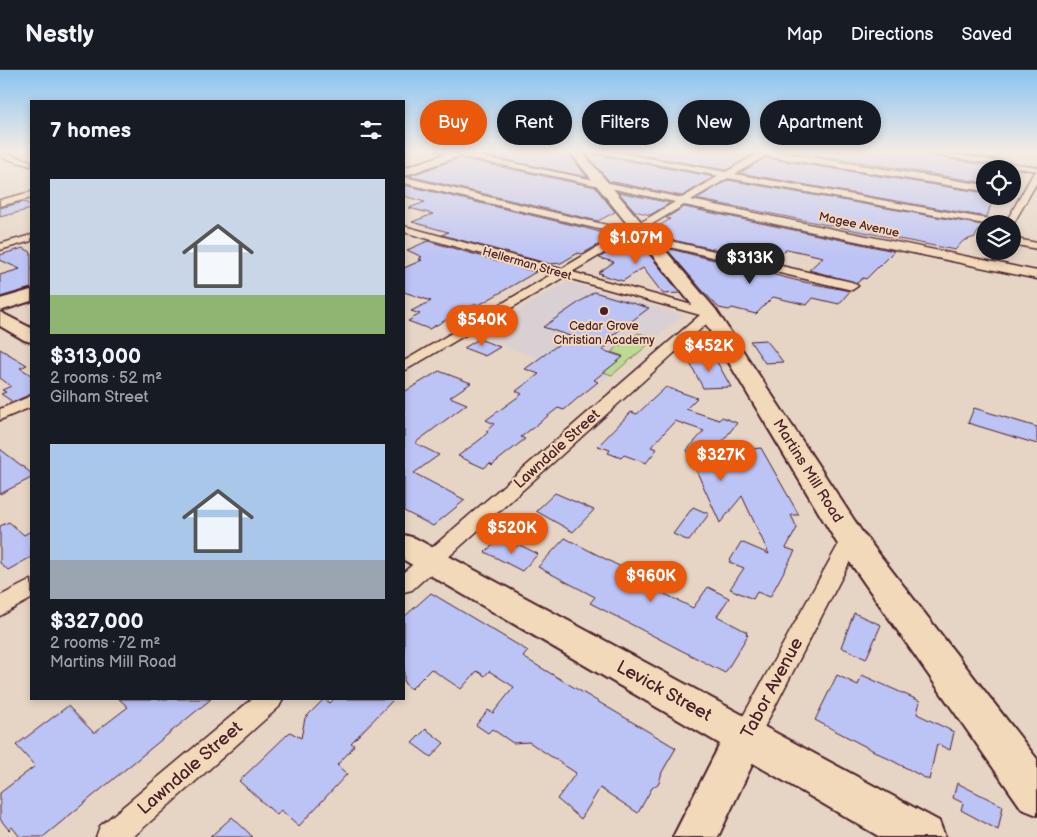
<!DOCTYPE html>
<meta charset="utf-8">
<style>
:root{--surface:#171b24;--page:#242831;--text:#f1f3f6;--muted:#9ea1a6;--line:#363941;--accent:#ea580c}
body{margin:0;font-family:"Balsamiq Sans",sans-serif;background:var(--page);color:var(--text);height:100vh;display:flex;flex-direction:column;font-size:19px;white-space:nowrap}
*{box-sizing:border-box;margin:0}
p{font-size:16px;color:var(--muted)}
.icon{flex:none;width:28px;height:28px;fill:none;stroke:currentColor;stroke-width:2;stroke-linecap:round;stroke-linejoin:round}
.map{position:relative;flex:1;overflow:hidden}
.drawer{position:absolute;left:30px;top:30px;width:375px;height:600px;display:flex;flex-direction:column;background:var(--surface);border-radius:0px;box-shadow:0 2px 8px #0003}
.drawer>*{flex:none}
.banner{position:absolute;left:420px;top:30px;width:475px;height:45px;display:flex;gap:10px}
.tools{position:absolute;left:976px;top:90px;display:grid;gap:10px}
.tools a{display:grid;place-items:center;width:45px;height:45px;border-radius:50%;background:var(--surface);box-shadow:0 2px 8px #0003;font-size:25px}
.price{position:absolute;translate:-50% -42px;padding:0 11px;border-radius:18px;background:var(--accent);color:#fff;font-size:16px;line-height:32px;filter:drop-shadow(0 1px 2px #0008)}
.price::after{content:'';position:absolute;left:50%;top:30px;width:15px;height:11px;margin-left:-8px;background:inherit;clip-path:polygon(0 0,100% 0,50% 100%)}
.price.active{background:#222;color:#fff}
ul{padding:0;list-style:none}
li{display:grid;align-content:center;gap:10px;height:265px;padding:0 20px}
li span{display:grid;place-items:center;height:155px;border-radius:0px;color:#555}
li>.icon{margin-inline-start:auto}
span .icon{width:90px;height:90px;fill:#fffc;stroke-width:1}
li b{font-size:21px}
h2{display:flex;justify-content:space-between;align-items:center;height:60px;padding:0 20px;font-size:21px}
.pill{padding:0 18px;border-radius:22px;background:var(--surface);box-shadow:0 2px 8px #0003;font-size:18px;line-height:45px}
.pill.active{background:var(--accent);color:#fff}
header{display:flex;align-items:center;gap:30px;box-sizing:border-box;height:70px;padding:0 25px;background:var(--surface);border-bottom:1px solid var(--line)}
header strong{font-size:24px}
nav{display:flex;gap:28px;margin-inline-start:auto;font-size:18px}
.map>svg:first-child{display:block}
.built{fill:#d9d0d3}
.green{fill:#bdda92;stroke:#847c5e}
.building{fill:#bcc3f5;stroke:#4a1f2b}
.lines{fill:none;stroke-linecap:round;stroke-linejoin:round}
.street-casing{stroke:#4a1f2b;stroke-width:3}
.secondary-casing{stroke:#4a1f2b;stroke-width:4}
.street{fill:#f1d9b9;fill-rule:evenodd}
.secondary{fill:#f1d9b9;fill-rule:evenodd}
.poi-dot{fill:#4a1f2b;stroke:#f1d9b9;stroke-width:2}
.labels{text-anchor:middle;dominant-baseline:central;stroke-width:4;stroke-linejoin:round;paint-order:stroke}
.far-street-label{font-size:12px;fill:#4a1f2b;stroke:#f1d9b9}
.far-poi-label{font-size:12px;fill:#4a1f2b;stroke:#f1d9b9}
.street-label{font-size:15px;fill:#4a1f2b;stroke:#f1d9b9}
.near-street-label{font-size:18px;fill:#4a1f2b;stroke:#f1d9b9}
</style>
<header>
<strong>Nestly</strong>
<nav><a>Map</a><a>Directions</a><a>Saved</a></nav>
</header>
<div class="map">
<svg width="1037" height="767" viewBox="0 0 1037 767">
<rect width="100%" height="100%" fill="#e6d5c5"/>
<filter id="ink" filterUnits="userSpaceOnUse"><feTurbulence type="fractalNoise" baseFrequency=".02" numOctaves="2"/><feDisplacementMap in="SourceGraphic" scale="10" xChannelSelector="R" yChannelSelector="G"/><feConvolveMatrix kernelMatrix="1 2 1 2 8 2 1 2 1" color-interpolation-filters="sRGB"/></filter>
<g filter="url(#ink)">
<path class="built" d="M567,212L684,245L603,311L473,265Z"/>
<path class="green" d="M638,263L656,268L612,305L603,302L623,286L611,282Z"/>
<path class="building" d="M475,81H567L587,107L473,83Z
M628,81H729L752,85L726,100L625,82Z
M793,81H907L991,96L989,99H985V105L980,112Z
M946,81H1002L996,89Z
M585,83L613,88L714,107L682,126L609,111Z
M459,88L595,117L615,142L598,151L409,106Z
M765,88L985,123V126H998L990,137L987,147L740,103Z
M728,110L982,155L975,167L963,171L955,180L696,129Z
M404,115L585,158L614,166L582,184L578,183L561,193L550,194L442,165L448,162L412,152L433,144L409,138L425,132L404,126Z
M618,122L670,133L650,145L635,141Z
M24,132L31,135V139L0,147V138Z
M684,137L894,181L866,209L863,208L857,213L809,200L823,187L787,179L772,192L655,166L651,161L670,149L666,148Z
M630,169H637L680,223L663,224L643,198L623,211L601,205L603,204L598,203L614,192L599,188Z
M428,171L536,202L479,235L476,234L429,259L408,251L420,244L411,241L431,231L404,222V198L422,190L418,189L422,187L407,180Z
M23,178L31,182V218L0,227V205L20,199L0,190V185Z
M666,178L799,211L850,221L839,234L813,228L807,235L773,227L756,244L732,238L729,240L719,238L703,221Z
M594,222L649,238L609,268L615,270L602,280L623,287L594,310L598,312L578,328L564,340L558,338L521,367L525,369L492,395L490,393L484,398L458,386L481,369L488,362L486,361L494,354L486,350L522,324L516,321L539,304L525,299L570,266L543,257Z
M479,269L500,277L485,286L464,278Z
M766,270L771,276L783,292L765,293L750,271Z
M0,279L27,295L20,298L31,305V324L13,332L1,324L6,322L2,320L11,316L0,308Z
M710,287L716,290L731,317L703,318L689,291H693L691,288Z
M439,301L471,313L450,327L467,334L415,373L439,385L414,403L465,430L433,456L404,441V322Z
M666,317L697,328L686,339L719,350L722,347L737,353L721,373L745,372L751,379L761,378L799,445H791L797,458L786,478L795,481L770,527L757,522L753,529L730,519L744,498L729,492L741,472L769,484L742,426L720,453L687,380L704,361L675,351L651,377L657,379L646,393L624,385L621,388L608,383L610,380L598,376L631,342L637,344Z
M974,338L1037,357V374L968,353Z
M0,379L31,403V408L0,424Z
M555,423L594,440L573,462L536,441Z
M693,437L709,444L689,471L673,464Z
M9,452L24,465L31,461V487L8,500L0,493V456Z
M565,468L621,497L626,492L654,505L664,493L681,501L663,523L693,538L708,517L729,528L717,546L747,562L746,564L748,565L725,603L590,533L595,527L538,497Z
M498,470L516,477L518,474L538,484L522,501L485,482Z
M431,523L528,581L523,587L676,678L662,702L659,713L652,718L638,743L600,718L581,749L557,729L576,703L529,672L513,673L492,659L488,663L476,655L488,640L493,643L514,617L489,601L485,606L477,601L461,619L431,599L411,619L404,613V547Z
M854,543L881,555L866,589L841,577Z
M837,605L858,615L862,605L920,631L917,644L954,662L950,680L937,674L929,710L815,650Z
M119,629H211L43,767H20L12,757L9,760L0,749V723L35,696L16,675L68,636L94,663L128,637Z
M324,629L330,633L334,629H394L351,673L354,675L350,681L337,695L347,704L299,756L281,740L277,745L239,711L290,662L301,668L305,648Z
M426,659L444,673L431,687L412,673Z
M957,713L1003,736L998,760L961,740L963,733L953,728Z
M232,747L253,767H210Z"/>
<g class="lines">
<g class="street-casing">
<path id="street" d="M436,81H453L682,128L719,106L588,81H607L726,102L757,84L753,81H772L985,115V121L765,86L735,104L999,151L1004,154H985L728,108L691,130L1037,201V209L684,135L572,202L714,241L715,244L714,247L412,520L404,522V502L700,245L564,207L404,301V291L552,204L404,162V156L561,199L620,164L404,113V107L628,160L675,132Z
M909,81H931L1037,97V112L1012,156V154H1005L1033,104L1037,101Z
M0,82L31,91V96L0,87Z
M31,122V128L0,136V130Z
M31,165V171L0,180V174Z
M648,166L852,212L858,216L852,220L644,171L643,169Z
M1012,168L1037,173V179L1012,174Z
M31,326V337L0,350V339Z
M851,463L858,465L861,470L755,675L746,678L737,675L733,666L737,657L841,470L844,465Z
M31,510V529L0,546V526Z
M252,629H283L279,637L133,767H96L100,756Z"/>
</g>
<g class="secondary-casing">
<path id="secondary" d="M455,81H473L404,106V98Z
M569,81H581L716,240L862,462L1037,689V745L1022,739L840,478L701,246Z
M31,220V231L0,241V229Z
M0,242L31,258V272L24,270L0,256Z
M404,465L415,468L939,751L945,767H880L753,693L718,767H673L720,674L404,490Z"/>
</g>
<use href="#street" class="street"/>
<use href="#secondary" class="secondary"/>
</g>
</g>
<linearGradient id="sky" x2="0" y2="1"><stop stop-color="#8ac3f1"/><stop offset="0.43" stop-color="#f4ece5"/><stop offset="1" stop-color="#f4ece5" stop-opacity="0"/></linearGradient>
<rect width="1037" height="189" fill="url(#sky)"/>
<circle class="poi-dot" cx="604" cy="241" r="5"/>
<g class="labels">
<g class="far-street-label">
<text transform="translate(859 155) rotate(12)">Magee Avenue</text>
<text transform="translate(527 194) rotate(16)">Hellerman Street</text>
</g>
<g class="far-poi-label">
<text x="604" y="256">Cedar Grove<tspan x="604" dy="14">Christian Academy</tspan></text>
</g>
<g class="street-label">
<text transform="translate(557 379) rotate(-42)">Lawndale Street</text>
<text transform="translate(808 401) rotate(58)">Martins Mill Road</text>
</g>
<g class="near-street-label">
<text transform="translate(772 618) rotate(-62)">Tabor Avenue</text>
<text transform="translate(664 621) rotate(29)">Levick Street</text>
<text transform="translate(190 698) rotate(-41)">Lawndale Street</text>
</g>
</g>
</svg>
<div class="tools">
<a><svg class="icon" aria-label="locate" viewBox="0 0 24 24"><circle cx="12" cy="12" r="6"/><path d="M12 2v4M12 18v4M2 12h4M18 12h4"/></svg></a>
<a><svg class="icon" aria-label="layers" viewBox="0 0 24 24"><path d="M12 4l9 5-9 5-9-5zM3 14l9 5 9-5"/></svg></a>
</div>
<b class="price" style="left:636px;top:195px">$1.07M</b>
<b class="price active" style="left:750px;top:215px">$313K</b>
<b class="price" style="left:482px;top:277px">$540K</b>
<b class="price" style="left:709px;top:303px">$452K</b>
<b class="price" style="left:721px;top:412px">$327K</b>
<b class="price" style="left:512px;top:485px">$520K</b>
<b class="price" style="left:651px;top:533px">$960K</b>
<div class="banner">
<a class="pill active">Buy</a>
<a class="pill">Rent</a>
<a class="pill">Filters</a>
<a class="pill">New</a>
<a class="pill">Apartment</a>
</div>
<section class="drawer">
<h2>7 homes<svg class="icon" aria-label="filters" viewBox="0 0 24 24"><path d="M4 7h16M4 17h16"/><circle cx="9" cy="7" r="2"/><circle cx="15" cy="17" r="2"/></svg></h2>
<ul>
<li><span style="background:linear-gradient(#c9d6e8 75%,#8fb573 0)"><svg class="icon" aria-label="home" viewBox="0 0 24 24"><path d="M3 11l9-7 9 7M6 9v11h12V9"/></svg></span><div><b>$313,000</b><p>2 rooms · 52 m²</p><p>Gilham Street</p></div></li>
<li><span style="background:linear-gradient(#a9c7e8 75%,#9aa5b1 0)"><svg class="icon" aria-label="home" viewBox="0 0 24 24"><path d="M3 11l9-7 9 7M6 9v11h12V9"/></svg></span><div><b>$327,000</b><p>2 rooms · 72 m²</p><p>Martins Mill Road</p></div></li>
</ul>
</section>
</div>
